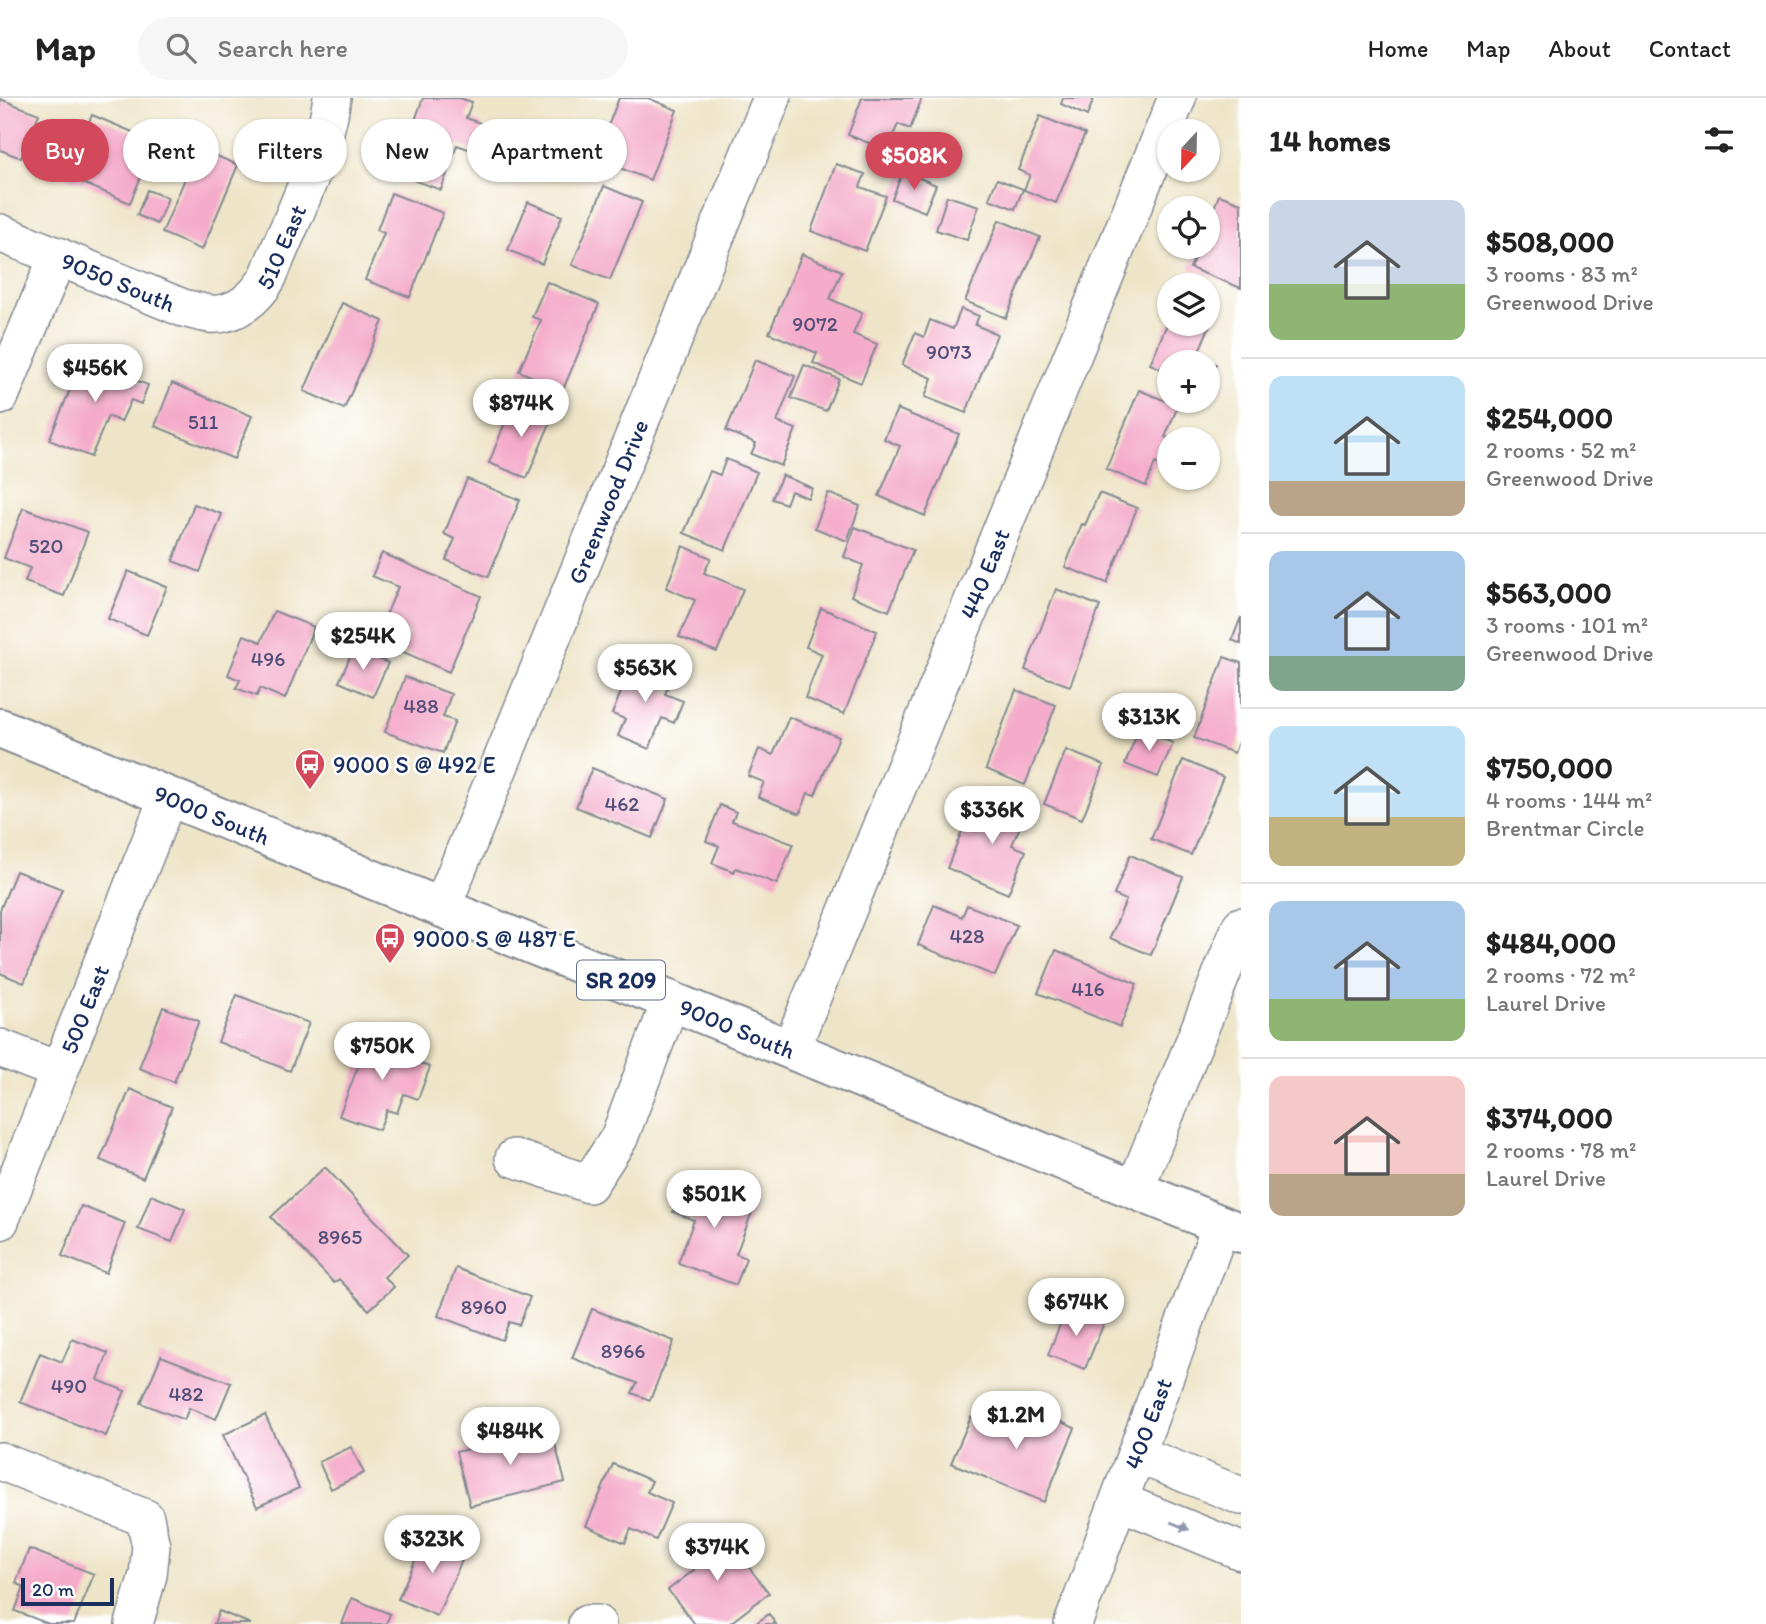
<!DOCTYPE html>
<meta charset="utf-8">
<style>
:root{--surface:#fff;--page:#f6f6f6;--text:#222;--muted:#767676;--line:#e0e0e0;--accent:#d1495b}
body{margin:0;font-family:Itim,sans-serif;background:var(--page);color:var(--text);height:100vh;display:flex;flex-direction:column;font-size:26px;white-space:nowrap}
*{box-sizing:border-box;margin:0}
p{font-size:23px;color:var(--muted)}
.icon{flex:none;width:38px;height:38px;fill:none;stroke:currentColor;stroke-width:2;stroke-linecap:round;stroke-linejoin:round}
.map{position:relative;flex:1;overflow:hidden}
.details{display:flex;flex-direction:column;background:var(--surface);width:525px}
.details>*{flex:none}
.banner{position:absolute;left:21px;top:21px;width:665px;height:63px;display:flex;gap:14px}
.needle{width:46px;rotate:202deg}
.tools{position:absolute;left:1157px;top:21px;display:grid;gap:14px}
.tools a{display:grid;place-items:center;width:63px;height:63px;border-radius:50%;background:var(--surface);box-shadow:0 2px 5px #0004;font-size:35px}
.scale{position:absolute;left:21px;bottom:18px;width:93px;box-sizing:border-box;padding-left:7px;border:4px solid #1b2f5e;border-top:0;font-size:19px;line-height:24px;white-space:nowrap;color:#1b2f5e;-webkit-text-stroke:5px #fff;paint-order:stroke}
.price{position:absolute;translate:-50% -60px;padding:0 16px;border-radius:24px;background:#fff;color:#222;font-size:23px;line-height:46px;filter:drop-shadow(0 2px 4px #0008)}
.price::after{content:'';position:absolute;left:50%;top:42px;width:21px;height:16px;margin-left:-10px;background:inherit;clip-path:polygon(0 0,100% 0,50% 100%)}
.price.current{background:var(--accent);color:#fff}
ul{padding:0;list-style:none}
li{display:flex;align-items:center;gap:21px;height:175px;padding:0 28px}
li+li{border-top:2px solid var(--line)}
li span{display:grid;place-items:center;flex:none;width:196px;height:140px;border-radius:14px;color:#555}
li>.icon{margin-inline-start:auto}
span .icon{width:84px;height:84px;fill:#fffc;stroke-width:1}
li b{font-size:30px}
h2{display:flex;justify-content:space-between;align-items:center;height:84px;padding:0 28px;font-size:30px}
.pill{padding:0 24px;border-radius:32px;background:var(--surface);box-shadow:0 2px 5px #0004;font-size:24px;line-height:63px}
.pill.current{background:var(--accent);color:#fff}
header{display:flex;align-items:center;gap:42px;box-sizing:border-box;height:98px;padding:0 35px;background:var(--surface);border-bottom:2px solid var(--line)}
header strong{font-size:33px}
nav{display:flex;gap:38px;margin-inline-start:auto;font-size:24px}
.search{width:490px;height:63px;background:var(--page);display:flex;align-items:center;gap:18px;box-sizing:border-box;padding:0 24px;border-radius:38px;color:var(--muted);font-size:26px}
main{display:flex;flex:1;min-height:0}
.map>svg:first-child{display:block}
.building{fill:#f4acca}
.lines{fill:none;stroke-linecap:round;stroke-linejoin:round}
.minor-casing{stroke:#848a92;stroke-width:40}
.major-casing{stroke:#848a92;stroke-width:42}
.minor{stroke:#fff;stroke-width:37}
.major{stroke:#fff;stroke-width:38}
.oneway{fill:#8d97ae}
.labels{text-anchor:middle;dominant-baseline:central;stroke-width:5;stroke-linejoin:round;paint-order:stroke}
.number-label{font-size:21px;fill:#514e79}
.shield{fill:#fff;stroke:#5f6d8e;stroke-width:2}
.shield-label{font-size:23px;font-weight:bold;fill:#1b2f5e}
.street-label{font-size:24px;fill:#1b2f5e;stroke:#fff}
.poi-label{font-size:24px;fill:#1b2f5e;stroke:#fff;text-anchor:start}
</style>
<header>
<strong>Map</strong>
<div class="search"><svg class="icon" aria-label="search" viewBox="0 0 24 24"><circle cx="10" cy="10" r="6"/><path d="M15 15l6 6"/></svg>Search here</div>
<nav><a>Home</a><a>Map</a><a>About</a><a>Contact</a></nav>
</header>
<main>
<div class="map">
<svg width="1241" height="1526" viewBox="0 0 1241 1526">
<rect width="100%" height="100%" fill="#fff"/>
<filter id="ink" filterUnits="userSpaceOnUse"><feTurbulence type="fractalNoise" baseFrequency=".0143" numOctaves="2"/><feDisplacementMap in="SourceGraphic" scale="14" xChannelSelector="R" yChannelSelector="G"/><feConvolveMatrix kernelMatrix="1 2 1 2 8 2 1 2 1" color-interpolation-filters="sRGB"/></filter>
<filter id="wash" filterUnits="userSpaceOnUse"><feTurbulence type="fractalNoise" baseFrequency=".00686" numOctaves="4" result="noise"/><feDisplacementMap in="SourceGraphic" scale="28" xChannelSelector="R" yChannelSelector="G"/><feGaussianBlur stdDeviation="1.57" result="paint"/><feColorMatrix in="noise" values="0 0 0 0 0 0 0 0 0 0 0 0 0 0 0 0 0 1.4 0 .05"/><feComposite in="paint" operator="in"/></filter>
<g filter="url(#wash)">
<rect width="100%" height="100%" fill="#eee4c7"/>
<g id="blocks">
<path class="building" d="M423,0H459L472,4L466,20L483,26L474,53L457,47L441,92L396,76Z
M619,0H648L677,12L650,82L610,66L621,39L606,33Z
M862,0H922L910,31L898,26L887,52L848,37Z
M1063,0H1094L1087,18L1061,6Z
M0,1L39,16L21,60L0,52Z
M92,17L135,35L127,53L148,62L130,105L47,70L65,30L83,37Z
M1040,18L1085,36L1056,105L1024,92L1030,77L1018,72Z
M198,50L238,67L202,152L162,135Z
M836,66L865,76L860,89L886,98L865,153L811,133Z
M903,73L936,87L925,114L892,101Z
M997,81L1023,91L1015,111L989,101Z
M604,88L642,104L610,182L572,167Z
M147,92L168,100L157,126L137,117Z
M391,95L443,115L410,199L365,182L384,135L377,132Z
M1219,97L1241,105V190L1190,170L1199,149H1208V126Z
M947,98L979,108L967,142L936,132Z
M528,104L562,118L542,166L508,152Z
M999,122L1040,139L1006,220L965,203Z
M802,156L842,173L830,201L862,215L853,236L877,246L861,285L813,265L817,255L769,235Z
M547,184L599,206L563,292L519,273L541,222L532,219Z
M1208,204L1218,208L1197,258L1216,266L1208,285V264H1169V274L1150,266L1167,226H1208Z
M342,205L383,223L344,311L304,293Z
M961,211L979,218L975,227L997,236L966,315L925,299L932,280L902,267L915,235L924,239L930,222L953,231Z
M85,256L127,273L125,278L148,287L141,306L131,302L121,324L108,318L91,359L49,342Z
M755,262L795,278L777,324L796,331L781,368L751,356L756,345L726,333Z
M804,267L839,281L826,313L791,300Z
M172,285L252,318L234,361L155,328Z
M1139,292L1178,308L1165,339L1169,340V371L1155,365L1146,388L1106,371Z
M514,302L553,318L527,380L489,365Z
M897,311L959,336L925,418L879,398L900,348L884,341Z
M726,361L757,374L725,452L684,435L710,373L720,377Z
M782,377L812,390L808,400L791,393L786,406L772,401Z
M467,381L520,402L488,479L446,462L455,441L444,436Z
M828,395L860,408L847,443L815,430Z
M1099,395L1137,410L1107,485L1065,469L1082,426L1085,427Z
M194,406L222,416L200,474L173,463Z
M23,410L88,434L64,498L25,484L30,470L4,460Z
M855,429L913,452L889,513L851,498L863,467L844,459Z
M683,448L711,460L704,475L743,491L717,554L679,539L695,502L666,490Z
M382,455L481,498L449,574L401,553L409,535L383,524L398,489L372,478Z
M128,473L167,489L147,537L108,521Z
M1056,491L1100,508L1070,588L1025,572Z
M821,510L877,533L844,616L805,600L822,556L806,549Z
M274,513L314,529L285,601L260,590L257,598L236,590L240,582L228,577L244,537L261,544Z
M1241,519V546L1232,542Z
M354,550L388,565L373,599L339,584Z
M1224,559L1241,565V636L1234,655L1194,640Z
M634,562L673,577L665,596L683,603L674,625L662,620L649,651L618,638L625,621L612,616Z
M405,579L451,596L443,619L455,623L443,655L385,634Z
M1016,592L1056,607L1025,687L986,671Z
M789,619L839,639L815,697L808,695L800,716L758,699L764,684L748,678L759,651L773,657Z
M1139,631L1173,645L1158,679L1125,666Z
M1066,652L1104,667L1082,721L1044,706Z
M1183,662L1223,679L1191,757L1151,741Z
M592,670L668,701L652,740L576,709Z
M992,695L1028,710L1012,747L1026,753L1008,796L947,770L964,728L976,733Z
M720,707L736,714L732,723L793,746L777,786L736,770L734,774L712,765L719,748L706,743Z
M1130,757L1183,779L1151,857L1110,840L1126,802L1114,797Z
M16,773L62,791L24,885L0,875V812Z
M934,807L962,819L967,807L1017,827L995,878L918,847Z
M1056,852L1137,886L1120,929L1038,895Z
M237,897L309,925L290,973L218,944Z
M163,909L199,923L174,984L139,970Z
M372,932L405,945L400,958L430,969L418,1001L404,996L397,1015L387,1012L379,1032L339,1018Z
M130,991L172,1009L143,1080L100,1062Z
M325,1069L408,1157L384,1179L394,1189L369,1212L339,1181L334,1185L271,1119Z
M686,1080L755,1106L736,1156L746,1160L736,1187L678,1165L694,1122L673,1114Z
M151,1097L185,1111L172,1144L138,1131Z
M81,1108L125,1125L106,1175L62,1158Z
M456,1170L530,1199L519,1227L509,1224L502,1242L438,1218Z
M1067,1209L1104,1225L1085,1271L1048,1257Z
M592,1211L674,1243L650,1302L632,1295L637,1285L572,1260Z
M72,1241L108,1255L98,1282L125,1293L106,1338L20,1304L40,1255L62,1264Z
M161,1258L231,1285L216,1321L189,1310L184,1322L141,1305Z
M1015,1304L1075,1330L1044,1404L951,1365L971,1319L1003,1333Z
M265,1317L299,1390L257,1409L223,1337Z
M551,1330L565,1384L470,1408L456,1354Z
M351,1349L364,1375L331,1391L319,1364Z
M613,1366L652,1383L647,1394L672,1405L656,1442L631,1431L625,1445L586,1428Z
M717,1429L769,1495L729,1526H695L668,1492L694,1472L682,1456Z
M427,1436L466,1453L437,1518L398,1501Z
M29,1451L94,1476L74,1526H49L15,1513L24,1489L16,1485Z
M352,1500L390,1516L386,1526H342Z
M219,1513L251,1526H214Z
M769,1516L776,1526H755Z"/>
</g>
</g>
<g filter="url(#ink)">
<use href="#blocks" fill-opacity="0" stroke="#848a92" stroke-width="2"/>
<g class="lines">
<g class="minor-casing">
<g id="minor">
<path id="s1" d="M0,135L183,210C192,212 202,215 210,216C236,218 257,199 268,179C291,121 323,62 332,0"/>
<path d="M0,298L58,158"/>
<path id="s2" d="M442,809L772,0"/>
<path d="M0,950L59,973"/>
<path id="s3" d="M791,951L1177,0"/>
<path d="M514,1060L589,1086L619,1040L671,902"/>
<path d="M1135,1091L1241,828"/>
<path id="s4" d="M0,1123L168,699"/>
<path d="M1137,1356L1241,1398"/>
<path d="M0,1363L145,1420L151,1448L148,1477L134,1526"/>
<path d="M1119,1403L1241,1453"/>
<path d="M587,1526H597"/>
<path id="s5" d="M1073,1526L1221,1127"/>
</g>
</g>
<g class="major-casing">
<g id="major">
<path id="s6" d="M0,630L1241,1135"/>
</g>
</g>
<use href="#minor" class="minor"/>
<use href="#major" class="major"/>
</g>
<defs><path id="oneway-solid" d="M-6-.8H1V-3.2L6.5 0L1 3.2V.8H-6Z" transform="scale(1.75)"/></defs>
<use class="oneway" href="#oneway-solid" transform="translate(1180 1428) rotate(22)"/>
</g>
<defs>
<g id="bus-pin" transform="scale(1.575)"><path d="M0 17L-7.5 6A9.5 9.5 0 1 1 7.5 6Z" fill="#d1495b" stroke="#fff"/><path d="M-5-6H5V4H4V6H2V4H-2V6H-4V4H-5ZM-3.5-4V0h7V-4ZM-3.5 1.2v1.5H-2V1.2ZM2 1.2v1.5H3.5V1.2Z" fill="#fff"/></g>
</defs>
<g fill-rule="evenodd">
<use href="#bus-pin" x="310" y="666"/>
<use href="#bus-pin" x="390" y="840"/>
</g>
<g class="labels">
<g class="number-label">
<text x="815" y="225">9072</text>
<text x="949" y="253">9073</text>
<text x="203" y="323">511</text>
<text x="46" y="447">520</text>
<text x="268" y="560">496</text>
<text x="421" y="607">488</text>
<text x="622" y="705">462</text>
<text x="967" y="837">428</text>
<text x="1088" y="890">416</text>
<text x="340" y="1138">8965</text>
<text x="484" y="1208">8960</text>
<text x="623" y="1252">8966</text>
<text x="69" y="1287">490</text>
<text x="186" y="1295">482</text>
</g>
<rect class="shield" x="577" y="862.5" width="88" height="39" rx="5"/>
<g class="shield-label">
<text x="621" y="882">SR 209</text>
</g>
<g class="street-label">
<text stroke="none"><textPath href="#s1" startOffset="331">510 East</textPath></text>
<text stroke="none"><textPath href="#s1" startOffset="128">9050 South</textPath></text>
<text stroke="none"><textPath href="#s2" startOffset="438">Greenwood Drive</textPath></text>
<text stroke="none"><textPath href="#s3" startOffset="513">440 East</textPath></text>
<text stroke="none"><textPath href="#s6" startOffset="229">9000 South</textPath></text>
<text stroke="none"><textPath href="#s4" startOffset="228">500 East</textPath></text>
<text stroke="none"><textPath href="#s6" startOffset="796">9000 South</textPath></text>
<text stroke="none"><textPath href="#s5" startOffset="214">400 East</textPath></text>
</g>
<g class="poi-label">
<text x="333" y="666">9000 S @ 492 E</text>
<text x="413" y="840">9000 S @ 487 E</text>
</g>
</g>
</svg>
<div class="tools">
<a><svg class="needle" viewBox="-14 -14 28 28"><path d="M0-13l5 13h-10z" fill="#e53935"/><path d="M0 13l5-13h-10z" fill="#767676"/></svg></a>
<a><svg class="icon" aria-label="locate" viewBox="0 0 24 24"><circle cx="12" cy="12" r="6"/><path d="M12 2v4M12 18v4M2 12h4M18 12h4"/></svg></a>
<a><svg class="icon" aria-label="layers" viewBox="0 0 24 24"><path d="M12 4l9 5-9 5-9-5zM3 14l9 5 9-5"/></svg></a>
<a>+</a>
<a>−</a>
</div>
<div class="scale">20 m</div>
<b class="price current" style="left:914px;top:94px">$508K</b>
<b class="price" style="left:95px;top:306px">$456K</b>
<b class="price" style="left:521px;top:341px">$874K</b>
<b class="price" style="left:363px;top:574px">$254K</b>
<b class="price" style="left:645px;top:606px">$563K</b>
<b class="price" style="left:1149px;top:655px">$313K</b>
<b class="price" style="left:992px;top:748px">$336K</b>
<b class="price" style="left:382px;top:984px">$750K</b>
<b class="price" style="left:714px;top:1132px">$501K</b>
<b class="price" style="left:1076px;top:1240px">$674K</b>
<b class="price" style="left:1016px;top:1353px">$1.2M</b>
<b class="price" style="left:510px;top:1369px">$484K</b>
<b class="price" style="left:432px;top:1477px">$323K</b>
<b class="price" style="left:717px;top:1485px">$374K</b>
<div class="banner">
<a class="pill current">Buy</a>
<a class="pill">Rent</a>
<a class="pill">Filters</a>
<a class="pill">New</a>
<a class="pill">Apartment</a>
</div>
</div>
<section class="details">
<h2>14 homes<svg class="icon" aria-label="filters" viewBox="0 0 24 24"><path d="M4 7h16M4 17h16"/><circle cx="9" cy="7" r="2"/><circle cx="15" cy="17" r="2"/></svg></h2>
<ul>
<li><span style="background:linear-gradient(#c9d6e8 60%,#8fb573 0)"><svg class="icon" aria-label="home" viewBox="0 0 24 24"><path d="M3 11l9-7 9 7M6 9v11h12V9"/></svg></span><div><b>$508,000</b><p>3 rooms · 83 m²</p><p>Greenwood Drive</p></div></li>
<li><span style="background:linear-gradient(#bfe0f5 75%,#b9a48a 0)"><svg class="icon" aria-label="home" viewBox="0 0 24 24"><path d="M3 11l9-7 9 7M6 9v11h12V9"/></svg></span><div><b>$254,000</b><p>2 rooms · 52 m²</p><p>Greenwood Drive</p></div></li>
<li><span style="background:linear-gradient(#a9c7e8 75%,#7fa58c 0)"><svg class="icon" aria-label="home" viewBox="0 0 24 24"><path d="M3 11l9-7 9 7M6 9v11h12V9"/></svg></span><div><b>$563,000</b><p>3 rooms · 101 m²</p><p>Greenwood Drive</p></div></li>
<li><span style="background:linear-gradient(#bfe0f5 65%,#c2b280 0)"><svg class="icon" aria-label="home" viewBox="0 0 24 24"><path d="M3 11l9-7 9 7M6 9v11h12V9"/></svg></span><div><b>$750,000</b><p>4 rooms · 144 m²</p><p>Brentmar Circle</p></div></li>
<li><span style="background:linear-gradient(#a9c7e8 70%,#8fb573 0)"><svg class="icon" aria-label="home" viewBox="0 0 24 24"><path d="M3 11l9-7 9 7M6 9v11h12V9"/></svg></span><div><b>$484,000</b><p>2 rooms · 72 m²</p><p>Laurel Drive</p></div></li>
<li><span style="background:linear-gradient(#f6c9c9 70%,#b9a48a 0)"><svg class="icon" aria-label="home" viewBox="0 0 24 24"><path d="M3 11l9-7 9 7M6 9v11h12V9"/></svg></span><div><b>$374,000</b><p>2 rooms · 78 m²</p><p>Laurel Drive</p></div></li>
</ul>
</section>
</main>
